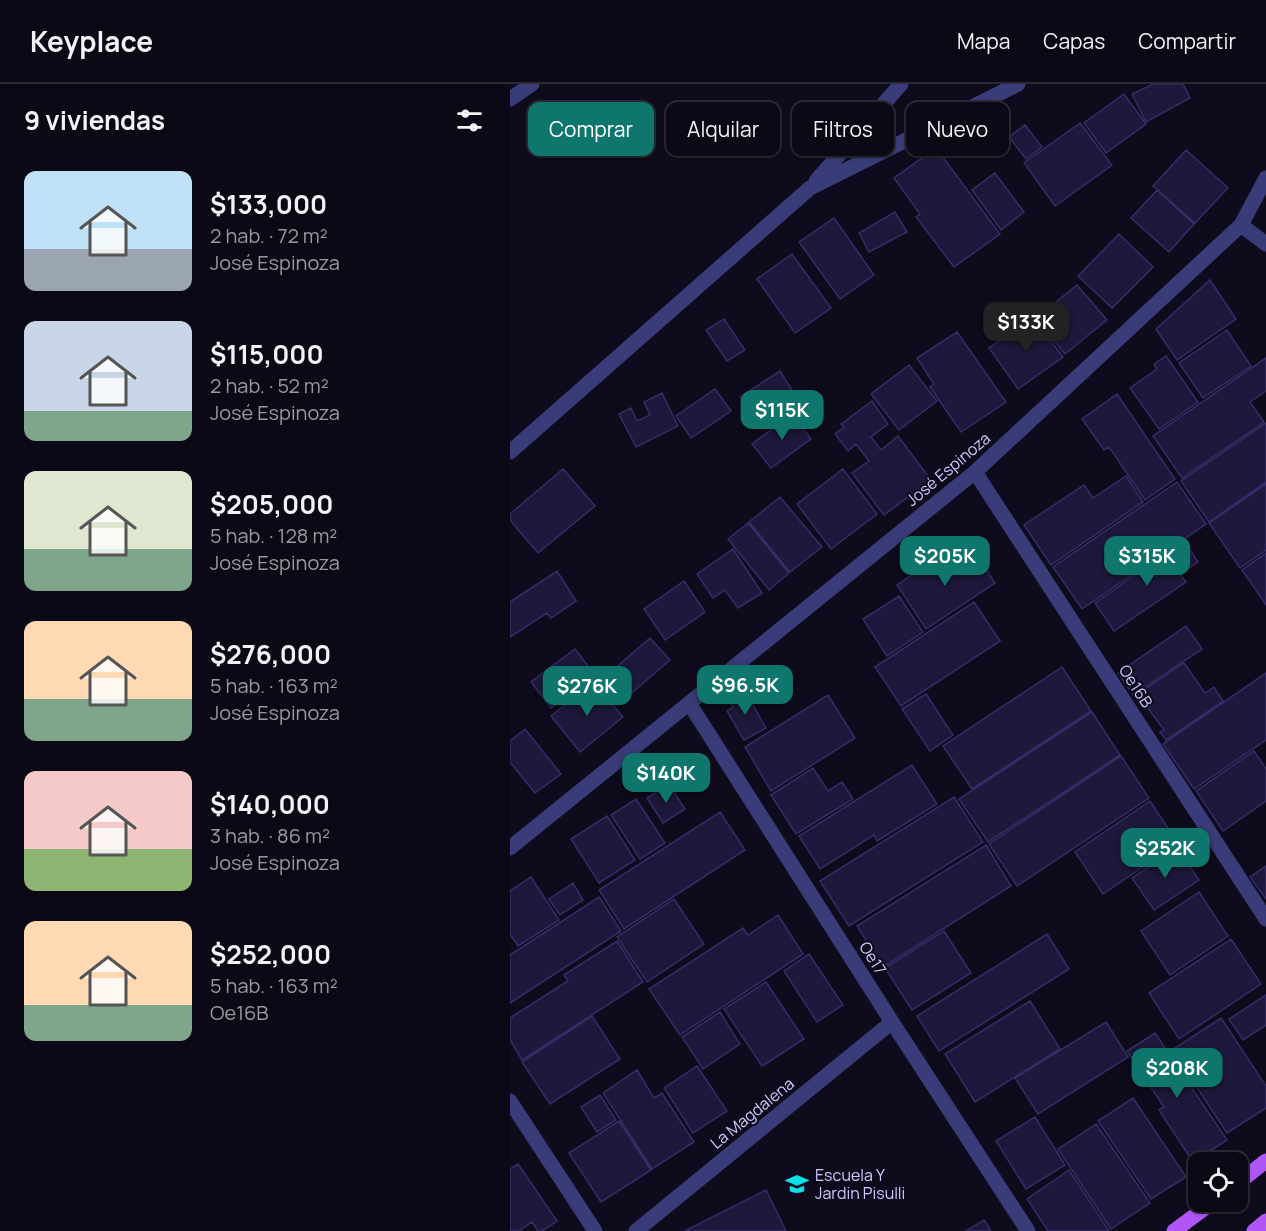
<!DOCTYPE html>
<html lang="es">
<meta charset="utf-8">
<style>
:root{--surface:#0a0915;--page:#13121e;--text:#f1f3f6;--muted:#999aa0;--line:#2a2a34;--accent:#0f766e}
body{margin:0;font-family:Manrope,sans-serif;background:var(--page);color:var(--text);height:100vh;display:flex;flex-direction:column;font-size:22px;white-space:nowrap}
*{box-sizing:border-box;margin:0}
p{font-size:20px;color:var(--muted)}
.icon{flex:none;width:33px;height:33px;fill:none;stroke:currentColor;stroke-width:2;stroke-linecap:round;stroke-linejoin:round}
.map{position:relative;flex:1;overflow:hidden}
.sheet{display:flex;flex-direction:column;background:var(--surface);width:510px}
.sheet>*{flex:none}
.hud{position:absolute;left:18px;top:18px;width:570px;height:54px;display:flex;gap:12px}
.buttons{position:absolute;left:678px;top:1068px;display:grid;gap:12px}
.buttons a{display:grid;place-items:center;width:60px;height:60px;border-radius:12px;background:var(--surface);box-shadow:0 2px 4px #0004,0 0 0 2px var(--line);font-size:30px}
.price{position:absolute;translate:-50% -51px;padding:0 14px;border-radius:12px;background:var(--accent);color:#fff;font-size:20px;line-height:39px;filter:drop-shadow(0 2px 3px #0008)}
.price::after{content:'';position:absolute;left:50%;top:36px;width:18px;height:14px;margin-left:-9px;background:inherit;clip-path:polygon(0 0,100% 0,50% 100%)}
.price.selected{background:#222;color:#fff}
ul{padding:0;list-style:none}
li{display:flex;align-items:center;gap:18px;height:150px;padding:0 24px}
li span{display:grid;place-items:center;flex:none;width:168px;height:120px;border-radius:12px;color:#555}
li>.icon{margin-inline-start:auto}
span .icon{width:72px;height:72px;fill:#fffc;stroke-width:1}
li b{font-size:26px}
h2{display:flex;justify-content:space-between;align-items:center;height:72px;padding:0 24px;font-size:26px}
.chip{padding:0 21px;border-radius:12px;background:var(--surface);box-shadow:0 2px 4px #0004,0 0 0 2px var(--line);font-size:21px;line-height:54px}
.chip.selected{background:var(--accent);color:#fff}
header{display:flex;align-items:center;gap:36px;box-sizing:border-box;height:84px;padding:0 30px;background:var(--surface);border-bottom:2px solid var(--line)}
header strong{font-size:28px}
nav{display:flex;gap:33px;margin-inline-start:auto;font-size:21px}
main{display:flex;flex:1;min-height:0}
.map>svg:first-child{display:block}
.building{fill:#1e193c;stroke:#342d67;stroke-width:1.5}
.lines{fill:none;stroke-linecap:round;stroke-linejoin:round}
.minor{stroke:#3a3c79;stroke-width:15}
.major{stroke:#af57f6;stroke-width:15}
.labels{text-anchor:middle;dominant-baseline:central;stroke-width:4.5;stroke-linejoin:round;paint-order:stroke}
.street-label{font-size:16px;fill:#cccafc;stroke:#0e0c1c}
.poi-label{font-size:16px;fill:#cccafc;stroke:#0e0c1c;text-anchor:start}
</style>
<header>
<strong>Keyplace</strong>
<nav><a>Mapa</a><a>Capas</a><a>Compartir</a></nav>
</header>
<main>
<section class="sheet">
<h2>9 viviendas<svg class="icon" aria-label="filters" viewBox="0 0 24 24"><path d="M4 7h16M4 17h16"/><circle cx="9" cy="7" r="2"/><circle cx="15" cy="17" r="2"/></svg></h2>
<ul>
<li><span style="background:linear-gradient(#bfe0f5 65%,#9aa5b1 0)"><svg class="icon" aria-label="home" viewBox="0 0 24 24"><path d="M3 11l9-7 9 7M6 9v11h12V9"/></svg></span><div><b>$133,000</b><p>2 hab. · 72 m²</p><p>José Espinoza</p></div></li>
<li><span style="background:linear-gradient(#c9d6e8 75%,#7fa58c 0)"><svg class="icon" aria-label="home" viewBox="0 0 24 24"><path d="M3 11l9-7 9 7M6 9v11h12V9"/></svg></span><div><b>$115,000</b><p>2 hab. · 52 m²</p><p>José Espinoza</p></div></li>
<li><span style="background:linear-gradient(#dfe7d0 65%,#7fa58c 0)"><svg class="icon" aria-label="home" viewBox="0 0 24 24"><path d="M3 11l9-7 9 7M6 9v11h12V9"/></svg></span><div><b>$205,000</b><p>5 hab. · 128 m²</p><p>José Espinoza</p></div></li>
<li><span style="background:linear-gradient(#ffd9b3 65%,#7fa58c 0)"><svg class="icon" aria-label="home" viewBox="0 0 24 24"><path d="M3 11l9-7 9 7M6 9v11h12V9"/></svg></span><div><b>$276,000</b><p>5 hab. · 163 m²</p><p>José Espinoza</p></div></li>
<li><span style="background:linear-gradient(#f6c9c9 65%,#8fb573 0)"><svg class="icon" aria-label="home" viewBox="0 0 24 24"><path d="M3 11l9-7 9 7M6 9v11h12V9"/></svg></span><div><b>$140,000</b><p>3 hab. · 86 m²</p><p>José Espinoza</p></div></li>
<li><span style="background:linear-gradient(#ffd9b3 70%,#7fa58c 0)"><svg class="icon" aria-label="home" viewBox="0 0 24 24"><path d="M3 11l9-7 9 7M6 9v11h12V9"/></svg></span><div><b>$252,000</b><p>5 hab. · 163 m²</p><p>Oe16B</p></div></li>
</ul>
</section>
<div class="map">
<svg width="756" height="1147" viewBox="0 0 756 1147">
<rect width="100%" height="100%" fill="#0e0c1c"/>
<path class="building" d="M643,0H673L680,14L636,38L622,10Z
M614,10L636,40L596,69L574,39Z
M570,39L602,81L545,122L514,79Z
M515,41L532,63L516,75L499,53Z
M426,64L490,150L444,183L406,133L410,130L384,94Z
M676,66L718,104L685,139L643,102Z
M485,89L514,128L491,146L462,106Z
M647,106L684,140L659,168L621,134Z
M385,128L397,148L359,168L349,149Z
M324,134L364,191L330,215L289,158Z
M609,150L643,183L602,224L568,192Z
M282,170L321,224L285,249L247,195Z
M700,196L726,235L667,276L646,245Z
M567,201L597,236L555,270L526,234Z
M523,233L553,273L508,305L479,264Z
M214,235L235,266L217,277L196,246Z
M717,246L741,282L693,314L669,279Z
M447,248L496,318L451,348L420,303L424,300L407,274Z
M656,272L688,318L649,345L620,304L647,285L644,280Z
M756,274V307L740,318L754,338L672,394L643,352Z
M399,281L427,317L389,346L361,310Z
M270,287L282,306L242,332L230,313Z
M205,305L221,327L181,354L166,332Z
M152,309L168,342L126,363L109,330L121,324L127,337L140,331L134,318Z
M607,310L665,395L635,416L599,363L594,366L572,335Z
M362,317L378,340L361,353L371,366L388,352L421,396L374,431L342,389L359,377L346,360L338,367L325,350L334,343L331,340Z
M282,330L301,355L261,384L242,360Z
M756,339V398L699,438L671,397Z
M53,385L85,422L28,469L0,436V430Z
M333,385L367,430L321,465L287,420Z
M616,392L633,418L541,481L514,441L574,401L583,414Z
M667,398L696,440L572,525L543,483Z
M756,400V466L730,484L699,439Z
M270,413L312,463L280,488L239,438Z
M238,439L279,489L259,506L218,455Z
M674,457L688,478L670,490L676,498L604,547L585,519Z
M462,463L485,499L416,545L387,501L427,474L433,482Z
M223,465L252,509L228,524L215,506L203,514L187,490Z
M756,469V521L732,486Z
M47,487L66,517L41,534L37,529L0,553V518Z
M174,497L195,528L155,556L134,525Z
M389,512L413,548L377,572L353,535Z
M464,518L490,557L391,622L365,583Z
M676,542L692,565L623,611L608,589Z
M140,554L160,576L110,619L90,597Z
M65,565L85,591L41,624L21,598Z
M674,579L695,609L704,603L713,617L656,656L650,648L654,646L637,623L634,625L625,612Z
M552,583L581,627L462,705L433,662Z
M756,589V656L684,705L653,660Z
M83,598L113,633L70,668L41,632Z
M235,607L256,644L234,656L217,627L223,623L219,616Z
M416,610L443,651L420,667L392,625Z
M318,611L345,654L261,707L235,663Z
M582,628L610,671L478,758L449,715Z
M15,645L51,690L25,709L0,678V657Z
M744,667L756,685V717L713,747L686,707Z
M611,672L639,714L507,802L479,760Z
M402,681L427,720L367,757L364,751L310,785L289,752Z
M303,684L318,707L332,698L343,715L286,750L261,711Z
M159,700L175,725L153,739L137,714Z
M444,713L473,758L339,842L310,797Z
M126,715L155,759L130,775L101,731Z
M640,717L668,759L593,810L565,768Z
M210,728L235,766L114,845L89,806Z
M97,732L125,776L89,799L61,755Z
M476,761L501,802L373,883L347,842Z
M667,764L689,796L644,826L622,794Z
M756,782V815L740,793Z
M21,793L49,836L8,862L0,850V807Z
M63,799L73,816L50,831L39,815Z
M689,808L718,852L660,891L631,847Z
M89,813L111,847L0,919V871Z
M164,815L194,860L137,898L107,853Z
M268,831L293,870L170,951L139,905L233,844L238,851Z
M434,847L461,889L402,926L375,884Z
M537,850L559,885L429,967L407,932Z
M721,855L751,900L669,955L639,909Z
M107,857L133,898L12,976L0,956V934L58,897L54,891Z
M299,870L333,921L307,938L274,887Z
M256,898L294,955L252,982L214,925Z
M756,911V941L733,956L719,935Z
M520,917L550,965L465,1018L435,970Z
M210,928L230,960L193,985L172,953Z
M82,932L110,975L40,1020L12,978Z
M711,934L756,1002V1024L717,1049L662,966Z
M596,938L618,973L528,1030L505,994Z
M645,949L717,1056L683,1078L649,1026L654,1023L617,967Z
M187,982L217,1027L183,1049L154,1004Z
M127,986L144,1014L152,1009L184,1058L142,1085L93,1009Z
M90,1011L106,1036L87,1048L71,1023Z
M623,1014L676,1093L641,1115L588,1037Z
M525,1033L555,1081L516,1105L486,1057Z
M109,1037L141,1086L91,1118L59,1069Z
M586,1040L640,1119L601,1145L548,1065Z
M8,1080L47,1137L32,1147H28L22,1138L9,1147H0V1085Z
M559,1086L599,1147H538L517,1115Z
M256,1106L276,1147H175Z
M474,1136L481,1147H456Z"/>
<g class="lines">
<path class="minor" d="M0,15L22,0
M306,97L391,0
M731,141L756,160
M0,368L300,104L508,0
M465,388L756,835
M179,619L382,938L518,1147
M0,764L465,388L731,141L756,94
M0,1017L85,1147
M126,1147L382,938"/>
<path class="major" d="M728,1099L756,1077
M664,1147L703,1118
M744,1147L756,1137"/>
</g>
<defs>
<g id="school-bare" transform="scale(1.8)"><path d="M0-5L7-2L0 1L-7-2ZM-4 1L0 2.5L4 1V4Q0 6-4 4Z" fill="#0ce1e6" stroke="#0e0c1c" stroke-width="2.5" paint-order="stroke"/></g>
</defs>
<g fill-rule="evenodd">
<use href="#school-bare" x="287" y="1100"/>
</g>
<g class="labels">
<g class="street-label">
<text transform="translate(438 385) rotate(-40)">José Espinoza</text>
<text transform="translate(626 602) rotate(57)">Oe16B</text>
<text transform="translate(363 874) rotate(58)">Oe17</text>
<text transform="translate(242 1029) rotate(-39)">La Magdalena</text>
</g>
<g class="poi-label">
<text x="305" y="1091">Escuela Y<tspan x="305" dy="18">Jardin Pisulli</tspan></text>
</g>
</g>
</svg>
<div class="buttons">
<a><svg class="icon" aria-label="locate" viewBox="0 0 24 24"><circle cx="12" cy="12" r="6"/><path d="M12 2v4M12 18v4M2 12h4M18 12h4"/></svg></a>
</div>
<b class="price selected" style="left:516px;top:269px">$133K</b>
<b class="price" style="left:272px;top:357px">$115K</b>
<b class="price" style="left:435px;top:503px">$205K</b>
<b class="price" style="left:637px;top:503px">$315K</b>
<b class="price" style="left:235px;top:632px">$96.5K</b>
<b class="price" style="left:77px;top:633px">$276K</b>
<b class="price" style="left:156px;top:720px">$140K</b>
<b class="price" style="left:655px;top:795px">$252K</b>
<b class="price" style="left:667px;top:1015px">$208K</b>
<div class="hud">
<a class="chip selected">Comprar</a>
<a class="chip">Alquilar</a>
<a class="chip">Filtros</a>
<a class="chip">Nuevo</a>
</div>
</div>
</main>
